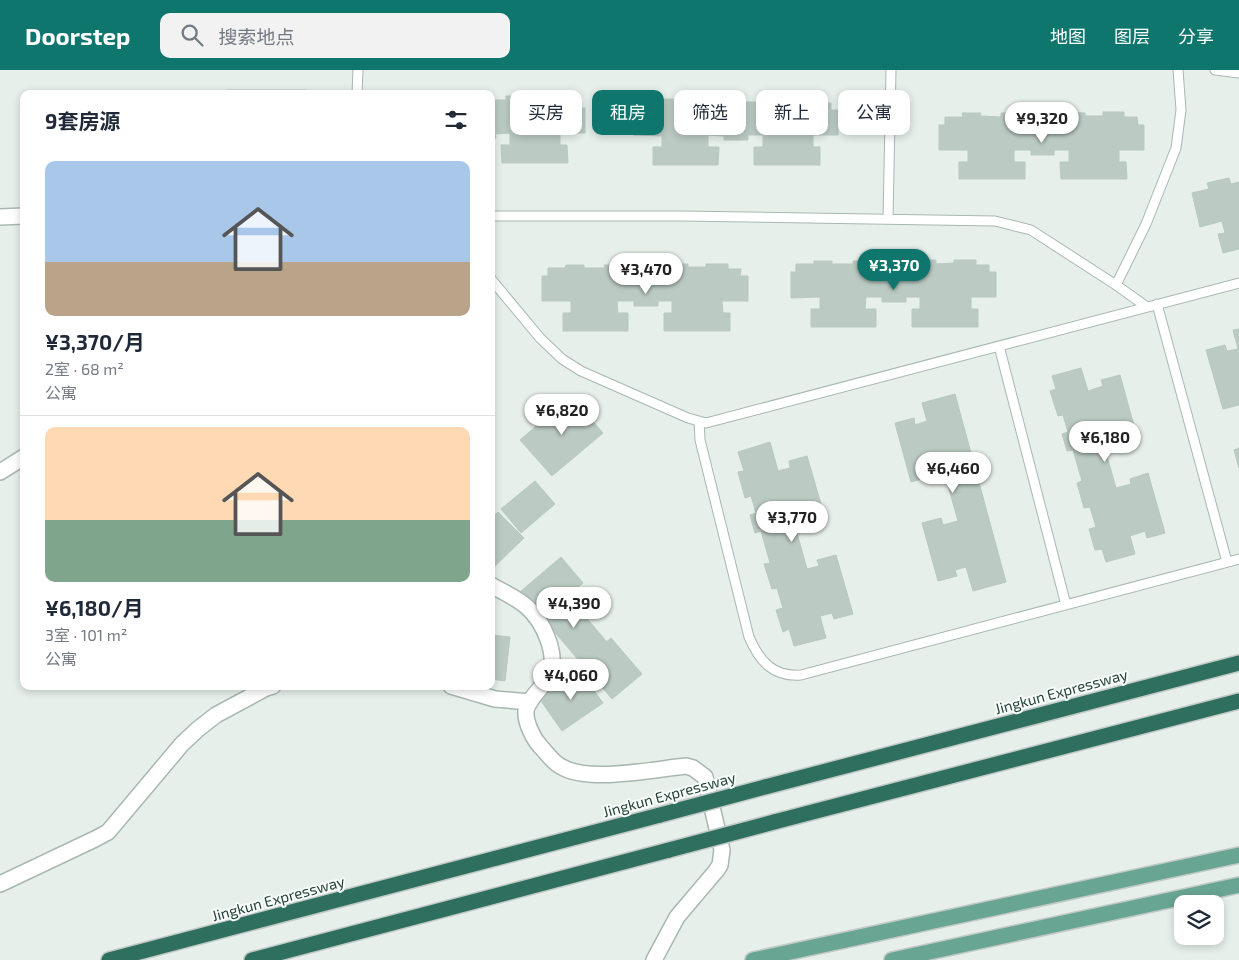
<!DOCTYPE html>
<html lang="zh">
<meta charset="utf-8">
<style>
:root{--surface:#fff;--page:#f2f2f3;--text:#1f2937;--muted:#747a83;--line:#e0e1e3;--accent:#0f766e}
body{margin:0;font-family:"Exo 2","Noto Sans SC",sans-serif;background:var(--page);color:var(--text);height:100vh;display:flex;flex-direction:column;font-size:19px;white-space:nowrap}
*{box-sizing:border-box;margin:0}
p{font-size:16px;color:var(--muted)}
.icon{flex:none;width:28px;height:28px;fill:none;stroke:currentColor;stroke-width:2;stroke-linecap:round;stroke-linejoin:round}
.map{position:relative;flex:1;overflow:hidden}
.panel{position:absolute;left:20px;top:20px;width:475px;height:600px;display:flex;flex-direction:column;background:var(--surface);border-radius:10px;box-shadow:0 2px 8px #0003}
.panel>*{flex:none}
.banner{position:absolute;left:510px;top:20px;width:475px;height:45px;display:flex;gap:10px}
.buttons{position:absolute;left:1174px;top:825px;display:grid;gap:10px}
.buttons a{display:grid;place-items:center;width:50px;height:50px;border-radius:10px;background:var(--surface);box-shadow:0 2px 8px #0003;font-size:25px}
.price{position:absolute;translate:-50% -42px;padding:0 11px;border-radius:18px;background:#fff;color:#222;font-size:16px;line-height:32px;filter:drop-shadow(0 1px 2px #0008)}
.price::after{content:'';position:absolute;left:50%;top:30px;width:15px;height:11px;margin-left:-8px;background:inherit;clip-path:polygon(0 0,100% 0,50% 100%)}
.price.active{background:var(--accent);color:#fff}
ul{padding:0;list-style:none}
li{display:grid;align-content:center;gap:10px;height:265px;padding:0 25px}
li+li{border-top:1px solid var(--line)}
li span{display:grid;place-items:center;height:155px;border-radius:10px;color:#555}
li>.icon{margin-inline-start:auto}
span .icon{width:90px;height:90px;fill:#fffc;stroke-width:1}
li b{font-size:21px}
h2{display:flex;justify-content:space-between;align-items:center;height:60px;padding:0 25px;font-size:21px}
.tag{padding:0 18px;border-radius:10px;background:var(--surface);box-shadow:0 2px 8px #0003;font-size:18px;line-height:45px}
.tag.active{background:var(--accent);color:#fff}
header{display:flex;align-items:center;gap:30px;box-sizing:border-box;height:70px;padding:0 25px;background:var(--accent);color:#fff}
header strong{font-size:24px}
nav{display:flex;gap:28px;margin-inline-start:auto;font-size:18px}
.search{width:350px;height:45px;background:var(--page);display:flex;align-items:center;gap:12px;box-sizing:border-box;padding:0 18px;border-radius:10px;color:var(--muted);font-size:19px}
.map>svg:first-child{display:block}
.building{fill:#bbcac3;stroke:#b8c9c1}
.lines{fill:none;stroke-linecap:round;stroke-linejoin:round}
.service-casing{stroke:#a8b8b1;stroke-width:11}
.minor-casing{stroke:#a8b8b1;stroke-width:18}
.primary-casing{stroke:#c2cac7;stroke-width:18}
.motorway-casing{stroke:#c2cac7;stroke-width:18}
.service{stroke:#fff;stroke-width:9}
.minor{stroke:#fff;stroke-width:15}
.primary{stroke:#69a593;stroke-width:15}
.motorway{stroke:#2f6f5f;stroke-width:15}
.motorway-bridge-casing{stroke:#c2cac7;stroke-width:18;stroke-linecap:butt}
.motorway-bridge{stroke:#2f6f5f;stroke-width:15}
.labels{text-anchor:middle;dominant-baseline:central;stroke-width:4;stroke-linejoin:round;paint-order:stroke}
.street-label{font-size:15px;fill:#244238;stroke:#f7fbf9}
</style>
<header>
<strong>Doorstep</strong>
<div class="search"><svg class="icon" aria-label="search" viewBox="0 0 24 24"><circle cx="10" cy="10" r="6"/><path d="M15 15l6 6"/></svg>搜索地点</div>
<nav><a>地图</a><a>图层</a><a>分享</a></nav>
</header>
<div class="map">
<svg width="1239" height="890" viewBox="0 0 1239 890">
<rect width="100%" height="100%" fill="#e6efea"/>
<path class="building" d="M226,20H307V24H226Z
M506,26H526V30H544V26H565V31H578V38H585V63H560V75H567L568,93H502L501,75H510V63L495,64L496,68H491V30H506Z
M758,28H778L779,31L797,32V28H818V33H831V40H838V65H813V77H820V95H754V77H763V65H748V70H724V66L708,65V77H719L718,95H653V77H662V66L633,65V41H639L638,32H656V29H674V32H695V29H715V32H733V40H740V32H758Z
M1065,42L1085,43V46H1103V42H1124V47H1137L1138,55H1144V80H1119V92H1126L1127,109H1061L1060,92H1069V80H1054V85H1031V80H1014V92H1025V109H959V92H968V80H939V55H945V47H963L962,43H981L980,46L1001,47V43H1022L1021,46H1040V55H1047V46H1065Z
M1229,108L1231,114L1239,112V179L1223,183L1218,164L1225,163L1222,151L1200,157L1192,123L1209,119L1207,113Z
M916,190H936V194L954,193V190H976V195H989V202H996V227H971V239H978V257H912V239H920V227H906V232H882V227H866L865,239H876V257H811V239H820V227L791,228V202H796V194H814V191H832V194H853V191H873V194H891V202H898V194H916Z
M668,194H688V197H706V194H728V199H741L740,206H748V231H722L723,243H730V261H664V243H672V231H658V236H634V231H617L618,243H628V261H563V243H571V231H542V206H548V198H565L566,195H584V198H605L604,195H625V198H643V206H650V198H668Z
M1239,259V335L1223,339L1206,280L1225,275L1227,281L1238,279L1233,260Z
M1081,298L1088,321L1103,316L1101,310L1120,305L1136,363L1118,369L1116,361L1101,365L1116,418L1131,414L1130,409L1148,403L1165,463L1147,468L1145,461L1130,466L1135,484L1106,492L1102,479L1095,480L1089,459L1096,457L1090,437L1084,438L1077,413L1082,411L1073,380L1067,381L1062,364L1068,362L1063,345L1058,346L1050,321L1056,319L1052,306Z
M955,324L1006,512L973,521L966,497L955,500L957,506L938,511L922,453L941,448L943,455L958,451L943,398L928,402L930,407L911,412L895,353L914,348L915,355L927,351L922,333Z
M571,326L603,363L552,406L520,370Z
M770,372L778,401L790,398L789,391L807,386L824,444L805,450L803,442L792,445L807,499L819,496L817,490L836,485L853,544L834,549L832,543L820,546L826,568L794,576L789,559L783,562L776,540L783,538L777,518L772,519L764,494L770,493L761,461L755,463L750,445L756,443L751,426L745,428L738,402L744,401L738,382Z
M1239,378V398L1234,380Z
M535,411L555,434L521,463L501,439Z
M498,442L524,468L491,500V449Z
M561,487L583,513L542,547L520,522Z
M568,526L606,571L581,593L542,547Z
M491,565L510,567L505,611L491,609Z
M611,568L642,604L612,629L581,593Z
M579,600L603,633L562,661L539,628Z"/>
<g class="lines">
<g class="service-casing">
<path id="service" d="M1215,0L1239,3
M357,24L358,0
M491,146H681L995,151L1031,160L1116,215L1147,237
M888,149L891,0
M491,209L540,268L562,289L581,301L688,348L706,353L1239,213
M1116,215L1146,154L1176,78L1181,40L1178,0
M1157,234L1227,492
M999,276L1066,535
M699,351L700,370L749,567C760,592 773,607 801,605L1239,489"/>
</g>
<g class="minor-casing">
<path id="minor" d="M0,147L24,146
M0,402L24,387
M491,515C503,522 517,528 527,537C543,551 559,585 549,606C543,618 528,628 526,641C525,652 533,668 540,676C547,683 553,693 562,697C589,713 655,699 686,696L693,698L705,707L722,780L720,795L716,801L677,847L654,890
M451,616L495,629L530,632
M0,814L95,769L108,762L182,674L198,659L216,645L266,618L273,616"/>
</g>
<g class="primary-casing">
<path id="primary" d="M753,890L1239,785
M892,890L1239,815"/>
</g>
<g class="motorway-casing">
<path id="motorway" d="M765,717L1239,593
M774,752L1239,631
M109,890L660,745
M252,890L669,780"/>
</g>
<use href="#service" class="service"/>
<use href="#minor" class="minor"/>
<use href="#primary" class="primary"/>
<use href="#motorway" class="motorway"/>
<g class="motorway-bridge-casing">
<path id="motorway-bridge" d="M660,745L765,717
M669,780L774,752"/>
</g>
<use href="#motorway-bridge" class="motorway-bridge"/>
</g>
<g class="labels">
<g class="street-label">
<text transform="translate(1061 621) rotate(-15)">Jingkun Expressway</text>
<text transform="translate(669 724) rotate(-15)">Jingkun Expressway</text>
<text transform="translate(278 828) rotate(-15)">Jingkun Expressway</text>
</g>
</g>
</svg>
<div class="buttons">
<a><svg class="icon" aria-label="layers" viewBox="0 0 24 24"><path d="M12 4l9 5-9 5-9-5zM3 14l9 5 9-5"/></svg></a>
</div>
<b class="price" style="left:1042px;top:74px">¥9,320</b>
<b class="price active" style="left:894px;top:221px">¥3,370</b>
<b class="price" style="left:646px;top:225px">¥3,470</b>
<b class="price" style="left:562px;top:366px">¥6,820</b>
<b class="price" style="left:1105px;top:393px">¥6,180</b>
<b class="price" style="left:953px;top:424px">¥6,460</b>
<b class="price" style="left:792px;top:473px">¥3,770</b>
<b class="price" style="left:574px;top:559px">¥4,390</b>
<b class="price" style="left:571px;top:631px">¥4,060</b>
<div class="banner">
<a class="tag">买房</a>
<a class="tag active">租房</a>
<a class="tag">筛选</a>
<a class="tag">新上</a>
<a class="tag">公寓</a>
</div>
<section class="panel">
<h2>9套房源<svg class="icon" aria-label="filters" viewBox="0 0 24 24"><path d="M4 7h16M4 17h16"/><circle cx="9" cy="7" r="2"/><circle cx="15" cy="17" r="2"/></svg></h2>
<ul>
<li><span style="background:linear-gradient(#a9c7e8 65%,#b9a48a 0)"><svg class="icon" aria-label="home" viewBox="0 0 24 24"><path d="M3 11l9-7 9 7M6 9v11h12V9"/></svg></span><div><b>¥3,370/月</b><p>2室 · 68 m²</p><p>公寓</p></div></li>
<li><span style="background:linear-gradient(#ffd9b3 60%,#7fa58c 0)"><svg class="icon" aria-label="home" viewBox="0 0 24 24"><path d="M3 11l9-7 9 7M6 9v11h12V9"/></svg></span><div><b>¥6,180/月</b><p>3室 · 101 m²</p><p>公寓</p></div></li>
</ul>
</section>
</div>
